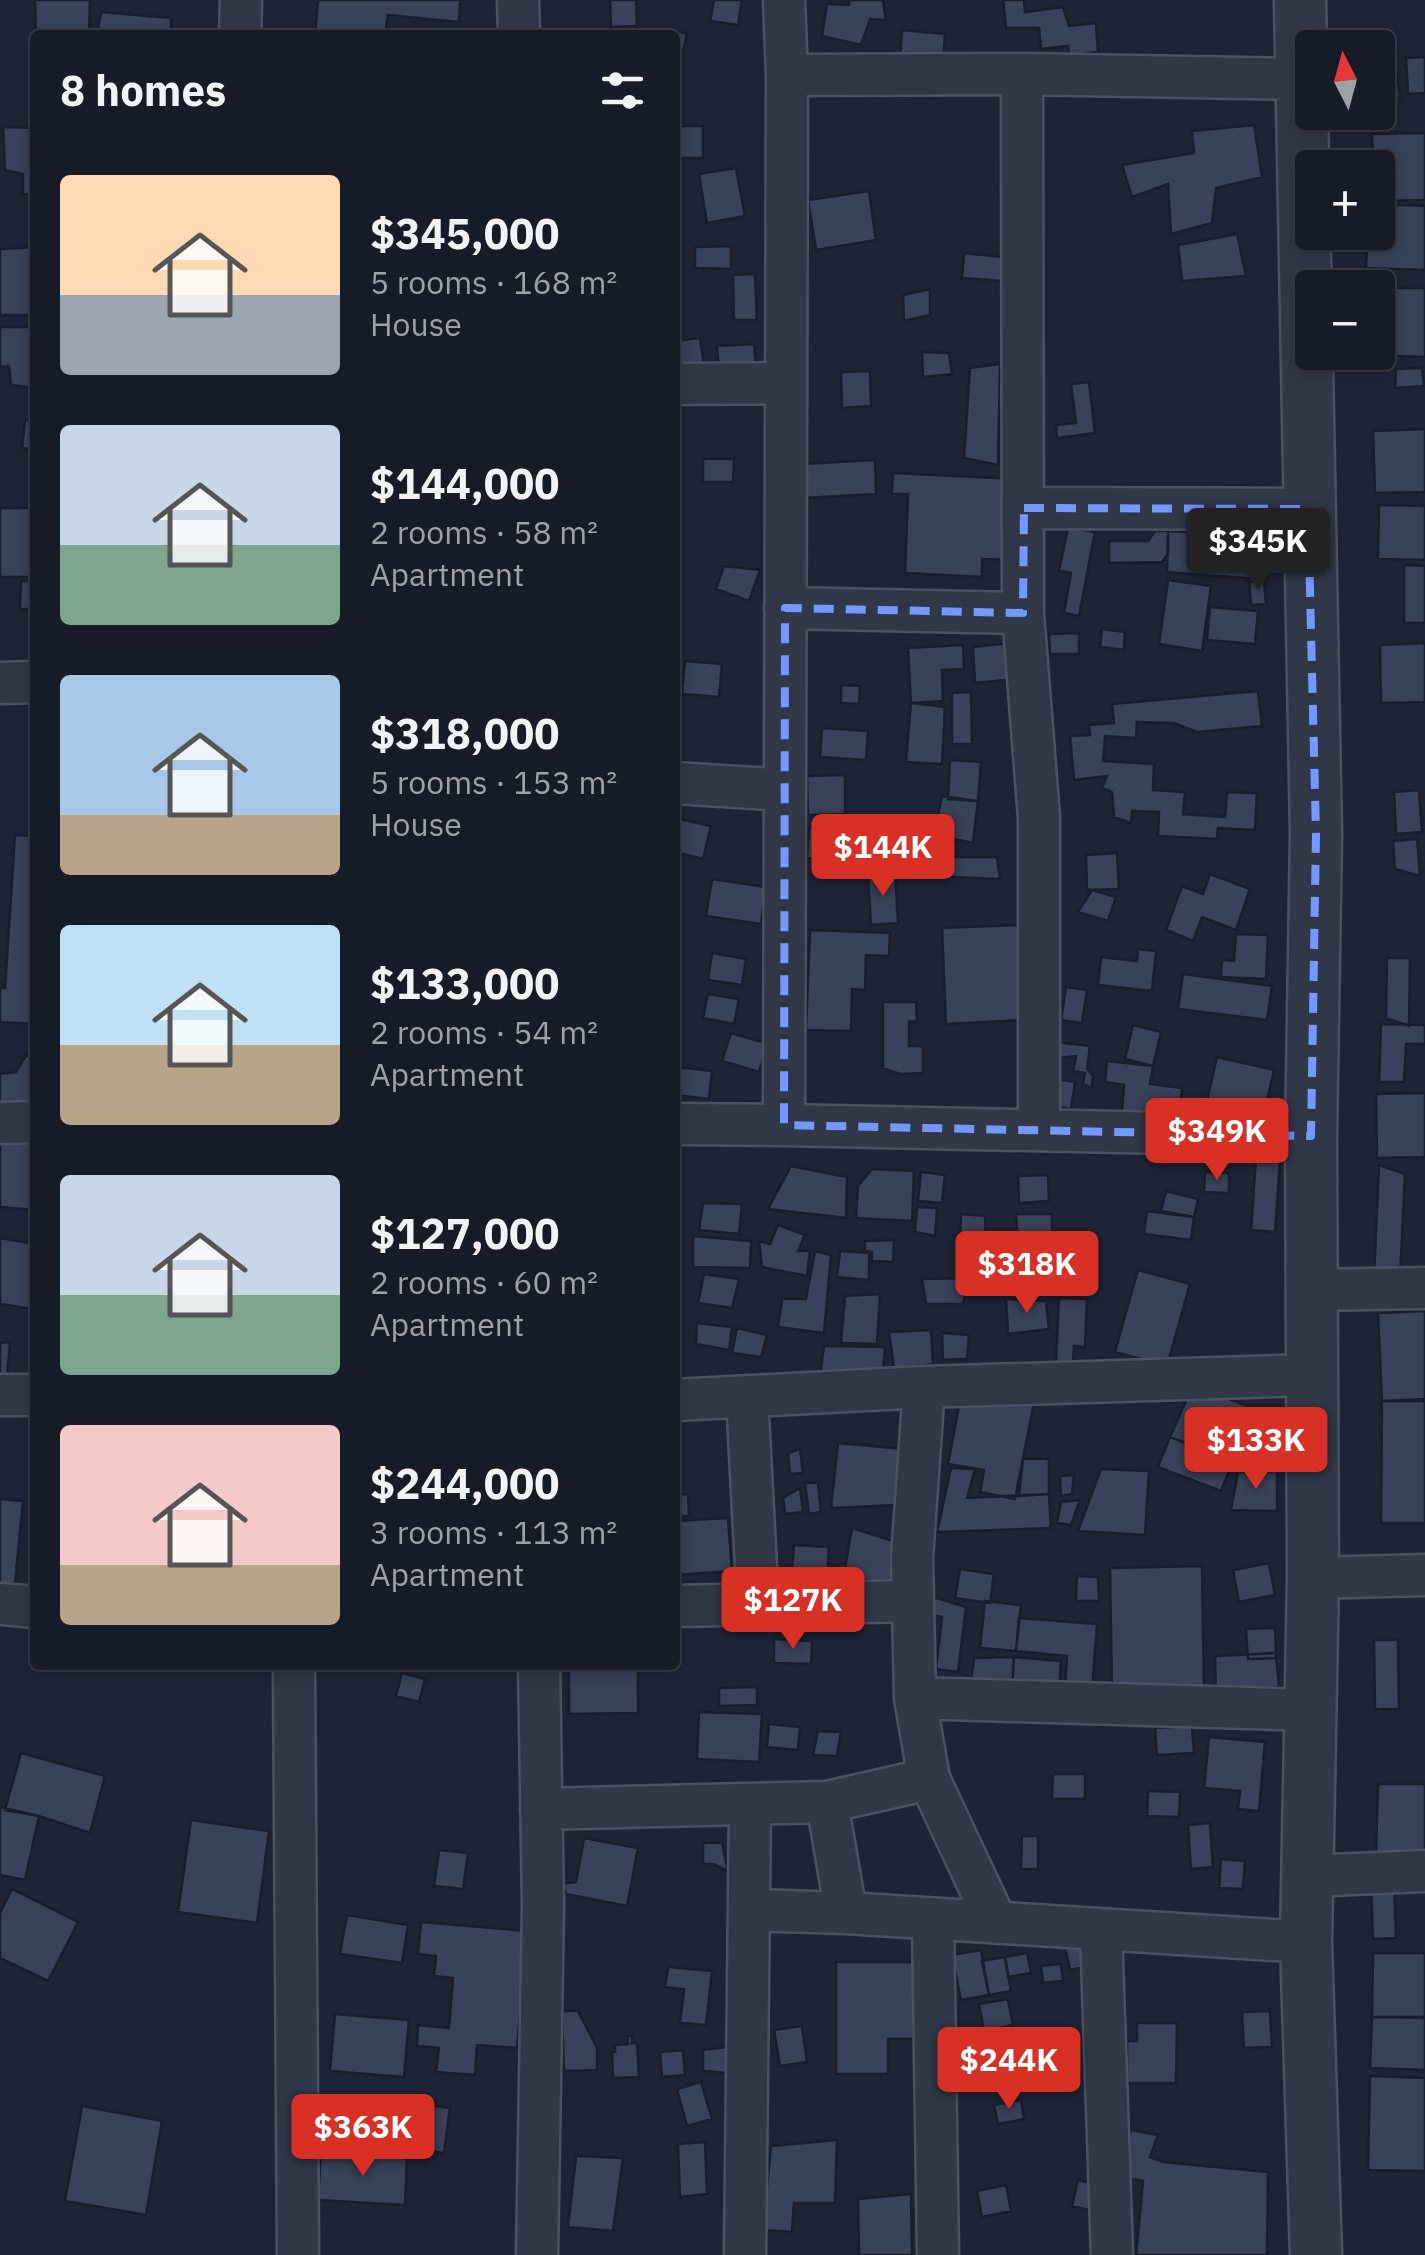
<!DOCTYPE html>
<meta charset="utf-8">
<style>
:root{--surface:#161b28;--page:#232834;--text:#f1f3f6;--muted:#9ea1a8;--line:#353945;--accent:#d93025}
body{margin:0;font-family:"IBM Plex Sans",sans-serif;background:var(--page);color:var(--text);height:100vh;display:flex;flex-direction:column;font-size:38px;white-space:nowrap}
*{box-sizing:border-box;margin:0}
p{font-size:32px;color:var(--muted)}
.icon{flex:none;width:55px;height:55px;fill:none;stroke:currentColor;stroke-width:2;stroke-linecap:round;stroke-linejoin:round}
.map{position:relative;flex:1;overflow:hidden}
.sheet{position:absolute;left:30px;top:30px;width:650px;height:1640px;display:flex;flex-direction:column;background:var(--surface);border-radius:10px;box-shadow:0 5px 15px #0003,0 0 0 2px var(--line)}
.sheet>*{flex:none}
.needle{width:65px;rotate:354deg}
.controls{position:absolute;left:1295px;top:30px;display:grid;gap:20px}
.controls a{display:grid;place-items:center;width:100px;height:100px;border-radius:10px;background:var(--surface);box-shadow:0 5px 15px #0003,0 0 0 2px var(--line);font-size:50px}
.price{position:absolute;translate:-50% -85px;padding:0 22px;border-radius:10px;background:var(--accent);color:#fff;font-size:32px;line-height:65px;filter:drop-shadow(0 2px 5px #0008)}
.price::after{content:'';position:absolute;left:50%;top:60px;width:30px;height:22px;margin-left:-15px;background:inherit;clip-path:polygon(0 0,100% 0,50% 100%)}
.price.on{background:#222;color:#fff}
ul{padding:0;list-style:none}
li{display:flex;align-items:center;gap:30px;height:250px;padding:0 30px}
li span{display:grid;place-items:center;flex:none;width:280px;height:200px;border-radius:10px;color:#555}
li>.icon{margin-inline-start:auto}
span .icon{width:120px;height:120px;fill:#fffc;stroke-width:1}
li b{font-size:42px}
h2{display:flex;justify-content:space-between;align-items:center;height:120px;padding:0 30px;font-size:42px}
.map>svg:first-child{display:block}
.building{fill:#384258;stroke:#181e2d;stroke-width:2.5}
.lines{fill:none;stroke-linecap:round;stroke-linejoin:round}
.minor-casing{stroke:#4b5162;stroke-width:45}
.tertiary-casing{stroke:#4b5162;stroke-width:55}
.minor{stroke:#303747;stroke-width:40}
.tertiary{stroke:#303747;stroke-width:50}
.marked{fill:none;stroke:#7498ff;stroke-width:8;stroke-dasharray:20 12;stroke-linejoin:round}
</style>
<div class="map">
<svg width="1425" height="2255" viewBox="0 0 1425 2255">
<rect width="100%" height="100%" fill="#1d2436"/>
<path class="building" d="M35,0H90L89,35L36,33Z
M318,0H460L459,22L388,15L385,35H315Z
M610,0H636L637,26L611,27Z
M714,0H742L738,25L710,21Z
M849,0H883L886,20L870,19L861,45L822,36L827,4L849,5Z
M1003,0H1024L1025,12L1063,7L1069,26L1096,23L1098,52L1069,56L1068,46L1041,49L1039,28H1006Z
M101,12L171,18V35H97Z
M664,28L687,34L675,88V35H655Z
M902,30L945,34L943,61L900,57Z
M1425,57V93L1408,94L1406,58Z
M1397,72L1400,98L1378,100V73Z
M1254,125L1262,177L1216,188L1212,223L1171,234L1168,184L1132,197L1122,165L1194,153L1192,131Z
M675,126H703V158H675Z
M3,127L35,128V195L23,194V174L5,170Z
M1425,133V200L1378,201V168H1373L1372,134Z
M736,168L745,216L707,223L699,174Z
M869,191L876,240L816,250L808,200Z
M1378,204L1425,206V270L1366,268L1368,232H1378Z
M1237,234L1246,276L1182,281L1178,245Z
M731,246V269L695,268V247Z
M35,247V315H0V249Z
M964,253L1002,257V281L962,278Z
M755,274L757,320H734L733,275Z
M1378,288H1425V357L1370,355L1378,352Z
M930,289V315L904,321L903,295Z
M0,327H35V388L11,385L9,366L0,367Z
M700,338L704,365L680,368L676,341Z
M754,344L756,366L719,370L717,346Z
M922,352L949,353L952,374L923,377Z
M1000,364L998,465L964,458L970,368Z
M1422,368L1424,386L1395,388L1396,369Z
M870,371L871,406L842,408L841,372Z
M1089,382L1095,433L1057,438L1056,425L1076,423L1071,384Z
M25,420H35V450L22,448Z
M1425,429V492L1375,493L1373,431Z
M703,459H734L733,482H703Z
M875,460L876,494L803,498L801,464Z
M893,473L1016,479L1012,560L982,559V577L905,573L908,494H892Z
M1379,505L1425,506V560L1378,559Z
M0,508H35V577H0Z
M1068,527L1095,532L1079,616L1064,613L1071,573L1059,571Z
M1155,531H1168V554L1162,562L1109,563V541H1148Z
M1168,531L1261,536L1258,579L1167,572Z
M1404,565L1425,566V623H1404Z
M724,566L760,570L749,601L716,589Z
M1168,580L1211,586L1202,651L1159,644Z
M21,581H35V609H20Z
M1264,581L1266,604L1251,605L1249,582Z
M1210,607L1258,611L1255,644L1207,640Z
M1102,629L1125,632L1124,650L1100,647Z
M1079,633V654H1050L1049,634Z
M1011,643L1015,679L975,683L973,647Z
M1425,643V702L1381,703L1380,645Z
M963,645L964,669L942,670L943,701L911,703L908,648Z
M685,661L722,664L719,697L682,694Z
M841,685L860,686L859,704L841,703Z
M1258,691L1262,726L1197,732L1174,723L1137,722L1136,738L1105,736L1103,761L1154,764L1153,790L1185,792L1183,814L1225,817L1227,792L1257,793L1255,830L1218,828L1217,839L1158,836L1159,812L1132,811L1131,823L1114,817L1112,792L1102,788L1107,776L1074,780L1070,736L1090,735L1089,725L1114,723L1112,704Z
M971,692L972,744H952V693Z
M911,703L945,707L942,764L906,762Z
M822,728L868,731L866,760L820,757Z
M950,760L981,762L978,801L948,799Z
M845,775V814L808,815L807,776Z
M1419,790L1422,832L1396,834L1394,792Z
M942,796L978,801L973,843L934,835Z
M675,818L711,826L703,859L675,852Z
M909,822H937L936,857H997L1000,879L905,875Z
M809,828L873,832L871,862L807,858Z
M15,835L35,836V1024L0,1022V988H5Z
M1417,839L1420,876L1395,869L1393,841Z
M1117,853L1119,889L1087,890L1086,855Z
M895,873L898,923L871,925L868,875Z
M1210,874L1250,889L1236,930L1202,917L1193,941L1166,930L1182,886L1203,894Z
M712,879L766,887L761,924L706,916Z
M1092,890L1116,897L1108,921L1078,912Z
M1021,925L1025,1020L946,1024L942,928Z
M810,930L890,933L889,956L866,955L865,990L852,989L851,1031L806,1030Z
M1236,934L1268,935L1266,979L1221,977L1222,960L1234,961Z
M1138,949L1156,951L1152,991L1098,985L1101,957L1137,961Z
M712,953L746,959L742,985L708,980Z
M1387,958H1410L1409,1026L1386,1018Z
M1183,974L1272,986L1267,1020L1178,1009Z
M1066,987L1087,990L1082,1023L1061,1020Z
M708,994L739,999L734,1024L703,1018Z
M883,1002H916L917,1022L909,1021V1046H923V1073L900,1074L883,1068Z
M1381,1024L1425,1025V1044H1406L1404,1082H1379Z
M1133,1025L1161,1032L1153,1066L1125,1059Z
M731,1033L768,1044L759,1072L722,1061Z
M1056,1042L1090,1046L1087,1069L1093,1076L1092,1088L1083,1084L1085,1073L1073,1071L1076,1056L1054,1059Z
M26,1055L35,1061V1104L0,1125V1074L16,1072Z
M1217,1057L1274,1070L1264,1114L1207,1101Z
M1107,1061L1153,1066L1150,1084L1182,1088L1179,1117L1122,1111L1124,1085L1105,1082Z
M676,1067L712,1071L709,1099L675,1095Z
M1056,1079L1075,1082L1071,1109L1052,1106Z
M1425,1093V1157L1377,1158L1376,1094Z
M0,1125L35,1128V1210L0,1207Z
M1256,1158L1280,1160L1275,1232L1251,1230Z
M1379,1165L1405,1174L1400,1278L1374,1277Z
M791,1166L847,1177L846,1218L768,1209Z
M872,1169L914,1171L912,1221L856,1218L858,1186Z
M921,1172L945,1175L942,1203L918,1201Z
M1205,1172L1229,1173V1193L1204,1192Z
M1048,1175L1049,1201L1019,1203L1018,1176Z
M1166,1191L1198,1199L1194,1217L1161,1211Z
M703,1203L742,1204L739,1234L699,1230Z
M917,1207L937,1208L935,1236L915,1232Z
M1147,1211L1194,1217L1191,1240L1144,1234Z
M961,1214L985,1216L986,1246L960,1244Z
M1016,1214H1052V1244L1018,1245Z
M778,1225L805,1235L798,1251H810L807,1276L762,1267L759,1241L770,1244Z
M693,1236L751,1241L750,1268L693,1267Z
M0,1238L35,1244L33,1309L0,1304Z
M894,1240L893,1262L872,1261V1252L865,1251V1241Z
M815,1251L831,1255L824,1333L778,1327L782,1299H806Z
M840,1251L869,1253V1280L837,1277Z
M1138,1270L1190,1284L1167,1366L1115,1352Z
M1049,1271L1053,1294L1021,1299L1017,1275Z
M704,1274L739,1279L732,1308L698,1303Z
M968,1278L963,1304H926L922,1279Z
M880,1294L877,1344L841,1343L845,1296Z
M1059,1298L1087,1299L1085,1347L1074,1346L1073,1363L1056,1362Z
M1006,1299L1046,1301L1049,1329L1008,1334Z
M1425,1311V1399L1382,1401L1378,1313Z
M697,1323L732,1327L729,1350L696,1344Z
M737,1328L767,1335L761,1357L732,1353Z
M931,1330L933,1364L894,1369L889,1332Z
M942,1333L969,1335L967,1359L943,1360Z
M10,1342L7,1377L0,1378V1343Z
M824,1346L885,1347L883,1371L820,1375Z
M1193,1385L1265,1413L1243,1468L1233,1461L1170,1437Z
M962,1390L1034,1403L1015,1499L980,1492L984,1470L948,1464Z
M1382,1401H1425V1523H1381Z
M1170,1437L1233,1461L1221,1491L1158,1467Z
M838,1443L904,1449L898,1505L831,1508Z
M800,1449L803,1473L790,1474L788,1453Z
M1023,1459H1049V1494L1019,1496Z
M951,1468L975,1469L967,1498L1049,1494L1051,1528L937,1532Z
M1101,1469L1149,1471L1145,1535L1078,1531Z
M1277,1471V1511L1231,1510L1238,1472Z
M1074,1475L1072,1494L1061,1496L1060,1476Z
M805,1483H818L821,1512L809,1514Z
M800,1488L803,1512L785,1514L783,1498Z
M688,1494L689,1516L675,1517V1495Z
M0,1499L23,1501L15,1584L0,1583Z
M33,1499H35V1590L29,1589Z
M1080,1500L1071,1525L1057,1523L1061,1502Z
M728,1518L732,1571L675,1575V1521Z
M852,1528L899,1543L894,1580L869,1581L844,1574Z
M794,1545L829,1547L827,1578L792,1569Z
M1269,1563L1275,1595L1239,1602L1233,1570Z
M1202,1566L1204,1692L1112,1694L1110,1568Z
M960,1569L994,1574L990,1603L955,1598Z
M1077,1576L1098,1577L1099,1601H1076Z
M927,1595L966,1607L958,1672L936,1669L942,1617L923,1613Z
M985,1601L1021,1605L1016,1651L980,1648Z
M1019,1618L1097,1624L1092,1690L1065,1688L1067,1656L1016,1651Z
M1275,1628L1276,1658L1248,1659L1246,1629Z
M774,1639L812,1641L811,1664L774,1663Z
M1374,1640H1398L1399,1709H1375Z
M1276,1653L1279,1687L1216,1691L1215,1656Z
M1014,1657L1061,1661L1059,1693L1012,1689Z
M1014,1657L1012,1689L970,1688L974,1658Z
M569,1665H638V1713L569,1714Z
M402,1673L425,1679L419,1702L396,1696Z
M757,1687V1705L719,1706V1688Z
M699,1712L762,1714L759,1762L697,1759Z
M769,1724L800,1727L798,1750L767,1747Z
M1192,1726L1194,1753L1157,1755L1155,1728Z
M818,1731L841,1732L837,1756L813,1755Z
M1209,1737L1265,1742L1259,1811L1238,1809L1240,1791L1204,1788Z
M21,1753L105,1776L90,1833L39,1816L5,1810Z
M1053,1774H1085V1799H1052Z
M1378,1784H1425V1856L1376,1855Z
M1148,1791L1180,1792L1179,1817L1147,1816Z
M0,1807L39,1816L25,1880L0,1875Z
M191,1820L269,1831L257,1923L178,1912Z
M1210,1823L1213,1867L1191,1869L1188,1825Z
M1022,1836H1038V1869H1021Z
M584,1838L638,1848L627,1906L566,1894L562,1884L576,1882Z
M703,1843H722L728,1871L713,1864H703Z
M439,1850L468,1853L463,1889L434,1886Z
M1221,1859L1245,1861L1243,1889L1219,1888Z
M1394,1882L1396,1938L1373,1939L1371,1883Z
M12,1889L78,1922L48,1981L0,1958V1913Z
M347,1915L408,1925L402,1963L340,1954Z
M421,1922L527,1931L517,2048L477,2045L475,2075L436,2072L439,2048L417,2046L418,2025L449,2028L453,1978L434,1976L436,1956L418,1954Z
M1085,1938L1091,1966L1070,1970L1064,1942Z
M981,1950L989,1995L961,2000L952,1955Z
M1027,1953L1031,1973L1008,1977L1005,1957Z
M1373,1953H1425V2017H1372Z
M1005,1957L1011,1991L989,1995L982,1961Z
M836,1962H914V2039H888V2074H836Z
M1061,1964L1063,1981L1043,1983L1041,1966Z
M668,1967L712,1971L706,2025L680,2023L684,1989L665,1987Z
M1008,1999L1013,2025L984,2031L979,2004Z
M562,2011H578L597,2048V2070L564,2071Z
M1270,2011L1272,2047L1244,2048L1242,2012Z
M335,2014L409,2020L404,2077L330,2071Z
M1372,2017L1425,2018V2070L1370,2068Z
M1137,2023H1177L1176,2083H1127V2041H1137Z
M802,2026L807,2062L780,2066L774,2030Z
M627,2036H632V2043H637L639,2077L613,2078L612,2052H615V2045L628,2044Z
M992,2036L997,2062L968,2067L963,2041Z
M727,2047V2073L703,2071V2050Z
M683,2050L685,2075L662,2077L660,2052Z
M1370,2076L1425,2078V2171L1368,2170Z
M701,2082L712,2119L687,2126L677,2089Z
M1021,2100L1024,2119L998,2124L994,2105Z
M398,2101L450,2108L444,2153L392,2146Z
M82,2106L162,2121L146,2215L65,2201Z
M1131,2130L1158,2135L1150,2157L1163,2162L1268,2172L1267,2255H1136L1143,2181L1115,2176Z
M837,2140L835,2203H794L792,2232L763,2230L771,2146Z
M705,2142L707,2194L680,2197L678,2144Z
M321,2153L407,2158L405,2205L318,2200Z
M576,2156L623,2158L613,2231L568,2227Z
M1078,2180L1107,2187L1101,2213L1072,2206Z
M1006,2185L1011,2211L982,2217L977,2191Z
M911,2194L912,2255H859L858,2199Z"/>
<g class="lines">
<g class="minor-casing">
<path id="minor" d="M518,0L519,35
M240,35L241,0
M1022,74L1023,613L1039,818V1128
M787,75L1022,74L1301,79
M675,384L786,383
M1024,508L1308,509
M785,608L1023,613
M0,683L35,682
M675,783L785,790
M0,1123L35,1122
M675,1124L784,1125L787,75L784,0
M784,1125L1311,1136
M1311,1290L1425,1288
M924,1387L912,1558L915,1698L929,1779L996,1922
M0,1395H35
M747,1397L758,1605
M675,1400L924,1387L1311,1375
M1313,1578L1425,1575
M0,1604L35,1607
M675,1606L913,1601
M294,1665L298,2255
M915,1698L1310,1710
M827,1802L846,1913
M541,1809L827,1802L929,1779
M1307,1876L1425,1871
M750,1910L846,1913L1306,1942
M933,1920L938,2255
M1101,1930L1112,2255
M537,2255L543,1906L539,1665
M745,2255L750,1806"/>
</g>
<g class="tertiary-casing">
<path id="tertiary" d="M1300,0L1316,834L1311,1136L1313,1578L1306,1942L1316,2255"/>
</g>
<use href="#minor" class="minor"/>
<use href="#tertiary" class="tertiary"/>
</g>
<path class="marked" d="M1024,508L1308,509L1316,834L1311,1136L784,1125L785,608L1023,613Z"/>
</svg>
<div class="controls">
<a><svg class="needle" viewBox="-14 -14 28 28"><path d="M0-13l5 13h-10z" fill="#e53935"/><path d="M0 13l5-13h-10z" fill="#9ea1a8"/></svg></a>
<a>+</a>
<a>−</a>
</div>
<b class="price on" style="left:1258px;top:593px">$345K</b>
<b class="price" style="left:883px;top:899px">$144K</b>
<b class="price" style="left:1217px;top:1183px">$349K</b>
<b class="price" style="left:1027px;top:1316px">$318K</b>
<b class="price" style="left:1256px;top:1492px">$133K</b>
<b class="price" style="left:793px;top:1652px">$127K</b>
<b class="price" style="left:1009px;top:2112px">$244K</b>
<b class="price" style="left:363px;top:2179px">$363K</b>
<section class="sheet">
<h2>8 homes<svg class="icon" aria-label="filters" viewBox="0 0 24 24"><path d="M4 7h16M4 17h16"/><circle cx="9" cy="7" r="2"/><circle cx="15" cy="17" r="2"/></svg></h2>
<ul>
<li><span style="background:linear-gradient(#ffd9b3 60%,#9aa5b1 0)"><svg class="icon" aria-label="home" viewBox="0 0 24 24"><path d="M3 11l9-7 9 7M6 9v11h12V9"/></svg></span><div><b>$345,000</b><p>5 rooms · 168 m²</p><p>House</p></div></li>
<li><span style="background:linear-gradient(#c9d6e8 60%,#7fa58c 0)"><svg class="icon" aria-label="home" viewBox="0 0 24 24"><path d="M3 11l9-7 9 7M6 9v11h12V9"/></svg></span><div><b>$144,000</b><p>2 rooms · 58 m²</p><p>Apartment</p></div></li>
<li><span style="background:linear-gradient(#a9c7e8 70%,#b9a48a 0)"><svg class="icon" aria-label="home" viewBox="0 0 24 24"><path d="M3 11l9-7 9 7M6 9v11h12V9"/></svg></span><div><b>$318,000</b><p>5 rooms · 153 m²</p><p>House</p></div></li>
<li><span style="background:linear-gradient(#bfe0f5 60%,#b9a48a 0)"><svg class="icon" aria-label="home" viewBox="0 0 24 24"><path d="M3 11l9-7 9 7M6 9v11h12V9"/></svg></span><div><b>$133,000</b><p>2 rooms · 54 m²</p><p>Apartment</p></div></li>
<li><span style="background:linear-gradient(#c9d6e8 60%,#7fa58c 0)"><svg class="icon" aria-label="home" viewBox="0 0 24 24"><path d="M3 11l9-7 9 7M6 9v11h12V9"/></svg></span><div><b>$127,000</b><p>2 rooms · 60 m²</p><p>Apartment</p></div></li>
<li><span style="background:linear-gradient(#f6c9c9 70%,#b9a48a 0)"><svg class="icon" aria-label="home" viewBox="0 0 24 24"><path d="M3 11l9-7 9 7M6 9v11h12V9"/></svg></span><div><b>$244,000</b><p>3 rooms · 113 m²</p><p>Apartment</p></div></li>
</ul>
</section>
</div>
